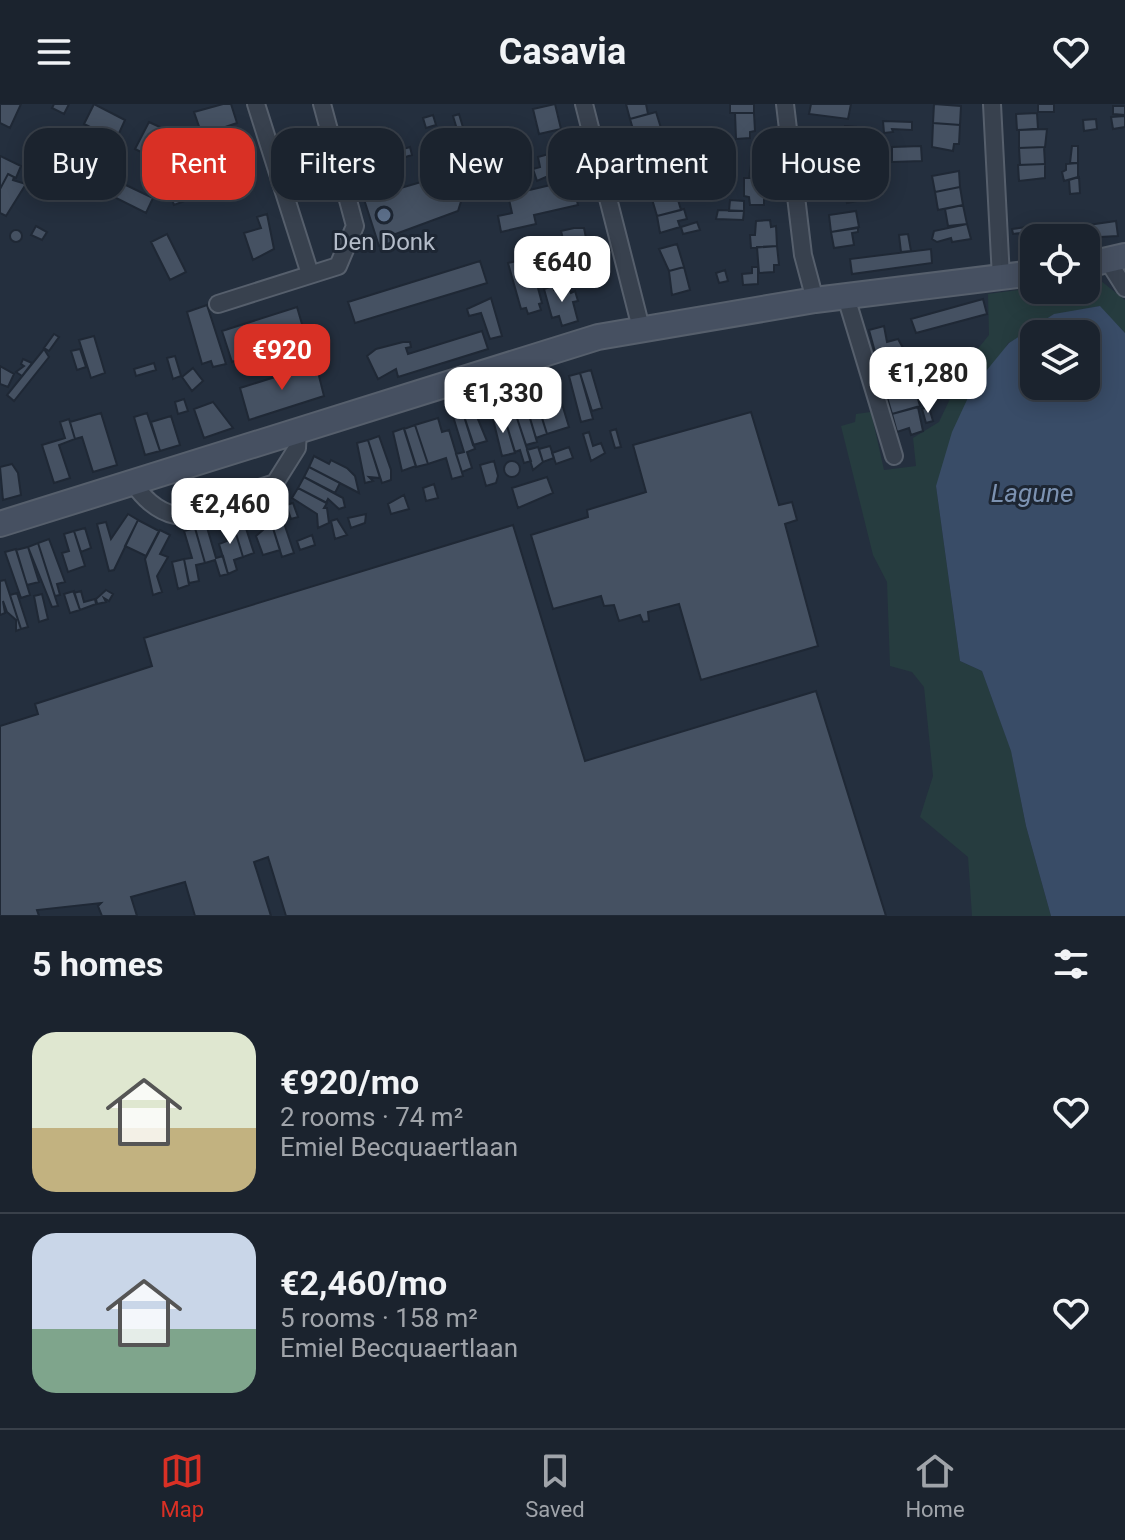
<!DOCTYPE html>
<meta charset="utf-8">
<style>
:root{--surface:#1b232e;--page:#242b36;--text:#f1f3f6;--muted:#a0a4aa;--line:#39404a;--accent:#d93025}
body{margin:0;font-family:Roboto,sans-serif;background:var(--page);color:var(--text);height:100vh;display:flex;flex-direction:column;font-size:30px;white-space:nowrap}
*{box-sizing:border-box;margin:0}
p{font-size:26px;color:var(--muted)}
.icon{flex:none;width:44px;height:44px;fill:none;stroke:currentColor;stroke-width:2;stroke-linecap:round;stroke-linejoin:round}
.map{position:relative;height:812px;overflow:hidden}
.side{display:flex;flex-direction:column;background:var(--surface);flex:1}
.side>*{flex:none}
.top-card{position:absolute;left:24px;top:24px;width:1078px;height:72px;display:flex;gap:16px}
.controls{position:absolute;left:1020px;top:120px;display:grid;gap:16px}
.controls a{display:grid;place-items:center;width:80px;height:80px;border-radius:16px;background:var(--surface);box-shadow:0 4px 20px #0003,0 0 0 2px var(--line);font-size:40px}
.price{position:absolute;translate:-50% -68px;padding:0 18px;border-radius:16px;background:#fff;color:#222;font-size:26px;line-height:52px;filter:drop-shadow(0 2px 4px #0008)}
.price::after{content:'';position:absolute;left:50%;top:48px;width:24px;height:18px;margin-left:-12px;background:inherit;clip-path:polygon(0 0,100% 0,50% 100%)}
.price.on{background:var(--accent);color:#fff}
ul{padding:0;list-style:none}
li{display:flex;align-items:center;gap:24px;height:200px;padding:0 32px}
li+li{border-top:2px solid var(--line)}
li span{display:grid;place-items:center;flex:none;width:224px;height:160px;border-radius:24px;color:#555}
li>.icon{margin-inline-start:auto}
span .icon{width:96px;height:96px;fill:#fffc;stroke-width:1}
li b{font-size:34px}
h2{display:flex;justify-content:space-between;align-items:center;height:96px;padding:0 32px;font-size:34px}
.tag{padding:0 28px;border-radius:24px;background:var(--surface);box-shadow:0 4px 20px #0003,0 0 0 2px var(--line);font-size:28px;line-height:72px}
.tag.on{background:var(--accent);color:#fff}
header{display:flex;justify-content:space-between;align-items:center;height:104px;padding:0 32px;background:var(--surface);font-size:36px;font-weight:700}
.dock{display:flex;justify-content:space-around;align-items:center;height:112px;border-top:2px solid var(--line);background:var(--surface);font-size:22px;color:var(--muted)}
.dock a{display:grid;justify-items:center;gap:4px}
.dock .on{color:var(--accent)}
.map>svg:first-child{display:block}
.green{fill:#263c3f}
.water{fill:#394c67;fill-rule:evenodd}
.building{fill:#455162;stroke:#1f2835;stroke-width:2}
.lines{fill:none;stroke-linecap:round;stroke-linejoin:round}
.street-casing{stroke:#565f6c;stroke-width:20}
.secondary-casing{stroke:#565f6c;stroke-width:28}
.street{stroke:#38414e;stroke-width:16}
.secondary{stroke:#465061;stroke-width:24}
.service-dot{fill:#5c6f8a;stroke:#1d2633;stroke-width:3}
.labels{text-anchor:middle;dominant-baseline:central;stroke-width:6;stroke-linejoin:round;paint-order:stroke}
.poi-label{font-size:24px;fill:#b4bcc9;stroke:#1d2633}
.water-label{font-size:26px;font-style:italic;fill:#7c92b1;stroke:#1d2633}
</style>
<header><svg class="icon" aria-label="menu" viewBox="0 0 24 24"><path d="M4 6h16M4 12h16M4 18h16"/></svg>Casavia<svg class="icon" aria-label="heart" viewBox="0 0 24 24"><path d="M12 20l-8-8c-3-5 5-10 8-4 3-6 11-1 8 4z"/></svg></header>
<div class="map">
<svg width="1125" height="812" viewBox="0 0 1125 812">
<rect width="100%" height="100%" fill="#242f3e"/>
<path class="green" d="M1101,177L1125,196V229L1099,202L1008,239L936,382L960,557L982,567L1011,646L1026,722L1051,812H972L968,753L920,713L933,672L924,583L912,568L890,562L887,478L873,451L841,322L855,318L856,310L871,308L884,366L916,362L913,334L939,318L968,257L989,231L988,190L1034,184L1086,186V178Z"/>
<path class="water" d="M1100,202L1125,229V812H1051L1026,722L1011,647L982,567L960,557L936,382L952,328L973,283L1009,239L1054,210ZM1034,230H1086V282H1034Z"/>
<path class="building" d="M0,0H21L10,24L0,19Z
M54,0H69L64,10L52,4Z
M94,0L125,16L116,36L84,20Z
M223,0H231L237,19L202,31L194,8Z
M555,0L561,25L539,30L533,5Z
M626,0H646L648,10L630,15Z
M730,0H754V9H730Z
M811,0H851L848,15L809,10Z
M934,0L961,2L960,21L933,19Z
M1038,0H1054V8H1038Z
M1113,2H1125V11L1113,10Z
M656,8L661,24L635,32L630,15Z
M735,9H754L755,27L750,28V34L736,35Z
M1037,9L1038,25L1017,26L1016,10Z
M459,10L465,30L459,32L453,12Z
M433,11L436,21L426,24L423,14Z
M1125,12V23L1113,25L1111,13Z
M1096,15L1097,25L1084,27L1083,16Z
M883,17L912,18V26L892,25L893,28L884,29Z
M149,18L162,24L147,51L135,45Z
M933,19L960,21L959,40H954L953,47L932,43Z
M845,22L869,24V35L874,36L873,42L860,39V34L844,33Z
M388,24L392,36L380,40L384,54L367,59L360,35Z
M661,24H664L668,36L695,28L699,39L665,49L663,42L638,49L635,32Z
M1047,25L1045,43L1019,44V26Z
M241,32L248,51L216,62L212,49L216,48L214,42Z
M525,33L528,45L508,49L505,38Z
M844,33L860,34V39L886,46L888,57H877L878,48L817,44V36L843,38Z
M697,40L699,48L670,58L674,71L647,78L642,63L667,56L665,49Z
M754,41H766L770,74H749Z
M921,42L922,57L892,58V43Z
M1072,42H1078V59H1070Z
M410,43L412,51L399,55L396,47Z
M1044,43L1045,60L1020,61L1019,44Z
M817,44L844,48V62L816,61Z
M528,45L530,55L501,61L499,51Z
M556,48L558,52L566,50L572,76L551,81L548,72L537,77L533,65L540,63L538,53Z
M248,51L254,70L224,79L216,72L212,73L209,64Z
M0,52L21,62L16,74L8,70L0,85Z
M173,56L190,95L174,101L160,61Z
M1078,59V73L1064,77L1062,68L1066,66V60Z
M82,60L153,94L146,109L74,73Z
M1045,60V74L1019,77L1018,61Z
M816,61L836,62L835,78L815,77Z
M705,63L707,80L698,83L694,66Z
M959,67L960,83L935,88L932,72Z
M8,70L14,73L13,76L26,80L6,112L0,109V85Z
M445,71L457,77L464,88L458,107L393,131L394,138L379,142L362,89L377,84L380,90Z
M672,72L676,89L652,95L647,78Z
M1079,73L1080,89L1070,90L1069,76Z
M744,74H770L769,94H764V101H750L749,93L744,92Z
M572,76L578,101L534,111L536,120L501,128L498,112L512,109L508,91Z
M866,78L867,86L845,89L844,80Z
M960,83L963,101L938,106L935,88Z
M870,86L871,94L847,99L845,90Z
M676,89L681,106L657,112L652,95Z
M730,96L744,97V107H729Z
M963,101L967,120L948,122L945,105Z
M684,105L687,115L678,117L680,123L660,129L657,112Z
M718,106L744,107L743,116L716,115Z
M856,107L859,123L831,128L829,111Z
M267,110L274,145L253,156L244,129L261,124L257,113Z
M770,116L771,123L776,122L777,142L751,144L750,131H755L756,117Z
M1116,117L1118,132L1082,134L1081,122Z
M697,118L700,126L683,130L681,123Z
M967,120L971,135L952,138L951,134L937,138L932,135L934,127Z
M1046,120L1048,134H1034V150L1030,146H1023L1021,129L1013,130L1012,125Z
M36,122L47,128L42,136L31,131Z
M574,124H584L587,139L534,152L530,136L543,133L545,140L563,135L561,127Z
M858,124V128L852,129L854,141L834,144L831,128Z
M1073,125L1074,134H1048L1047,128Z
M10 132a6 6 0 1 1 12 0a6 6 0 1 1-12 0Z
M167,130L186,168L170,176L151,138Z
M908,130L911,147L901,148L899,131Z
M587,139L591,155L562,162L558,147Z
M677,140L684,163L669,167L659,145Z
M777,142L779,161H774V168L759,169L757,143Z
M931,145L932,159L852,170L850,155Z
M530,154L542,199L539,200L541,206L528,210L526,204L521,205L508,159Z
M480,157L487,179L355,219L348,198Z
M684,163L690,186L672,191L669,167Z
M752,163H758V180L743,181L742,170L752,169Z
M725,166L728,177L719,179L716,169Z
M562,167L565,177L544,183L541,173Z
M553,182L554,186L568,182L571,189L575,187L578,197L573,198L578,217L562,222L559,212L552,214L544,185Z
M491,194L502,232L490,235L481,209L469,212L467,205Z
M983,195L987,210L916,229L911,215Z
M207,201L226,260L213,263L211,257L202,260L187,208Z
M297,203L306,234L232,258L222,227Z
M884,222L887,238L898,235L907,251L878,259L869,226Z
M482,227L488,245L398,273L396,265L378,275L367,252L376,245L403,238H410L411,243L406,244L408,250Z
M54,230L59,233L49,247L44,244Z
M94,232L105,269L91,274L79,236Z
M44,245L49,253L14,297L7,291Z
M80,245L86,263L77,266L71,247Z
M907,251L913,261L919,259L921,266L883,277L878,259Z
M175,252L181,272L173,275L167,254Z
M23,255L32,259L22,272L16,268L24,262L21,260Z
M154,259L156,266L136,272L134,265Z
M316,260L324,292L249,316L240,284Z
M0,262L14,270L8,283L0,280Z
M193,264L203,277L192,287L182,273Z
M591,266L602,304L592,307L580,269Z
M580,269L593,315L581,318L569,272Z
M910,269L915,285L887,293L883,277Z
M915,285L920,302L892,310L887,293Z
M559,290L569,323L547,330L537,298Z
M184,295L188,307L178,310L175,298Z
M213,298L233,324L204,334L194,305Z
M537,298L547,330L536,334L526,301Z
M526,301L537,338L526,341L514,305Z
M473,303L487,337L473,341L462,306Z
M918,303L923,327L911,331L909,324L897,328L892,310Z
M929,303L933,317L926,319L922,305Z
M514,305L531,357L524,359L520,346L515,348L503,309Z
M462,306L475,345L467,348L472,364L462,368L456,350L464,348L452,309Z
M751,308L779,401L792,398L797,416L785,420L818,542L701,576L679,500L648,508L649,517L643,518L640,511L619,517L614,501L604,502L601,492L553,505L531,431L588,413L587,406L646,388L633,341Z
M101,309L117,361L93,368L82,333L75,335L70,318Z
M147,309L160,347L145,351L134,313Z
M503,309L515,349L502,352L492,311Z
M171,312L180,341L160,347L151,318Z
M438,314L442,328L449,326L463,372L452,375L446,354L428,360L415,321Z
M69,315L75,335L59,341L70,374L54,379L42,341L65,334L60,318Z
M415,321L428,360L416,363L404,325Z
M404,324L416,362L402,367L393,328Z
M616,325L621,343L615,344L610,327Z
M589,328L593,342L601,339L605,349L591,357L583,330Z
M379,332L391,366V376L382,379L368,336Z
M368,336L380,374L369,373L373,377L365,379L357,339Z
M550,342L554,354L543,358L539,345Z
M538,343L543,358L533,366L527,346Z
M569,343L573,354L556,360L552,349Z
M314,352L329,360L331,356L347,364L355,372L359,389L309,363Z
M494,357L498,372L496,379L486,382L480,361Z
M504 365a8 8 0 1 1 16 0a8 8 0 1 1-16 0Z
M12,360L18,369L21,391L3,396L0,363Z
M309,363L340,379L335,389L304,373Z
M304,373L343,394L345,403L339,405L328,395L326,399L298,384Z
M547,373L553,389L518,404L512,384Z
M434,380L438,394L426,397L423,384Z
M298,384L327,399L324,404H327L329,419L318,424L317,410L292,394Z
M404,391L409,405L391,410L388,400Z
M277,398L294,449L282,453L266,402Z
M293,399L298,413L291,415L286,401Z
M266,402L280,446L263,451L256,432L263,426L256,405Z
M241,409L254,449L243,453L231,413Z
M128,410L138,416L114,466L109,467L97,420L106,418L111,435Z
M366,410L365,419L351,424L348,414Z
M231,413L243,453L234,456L237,466L228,470L219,440L227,437L220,416Z
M337,415L347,431L335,435L331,417Z
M138,416L159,427L146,452L125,442Z
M206,420L216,454L223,452L228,470L220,472L215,456L205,459L195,424Z
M513,421L585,657L816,587L886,812H286L268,753L254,758L271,812H195L185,778L131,793L137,812H102L98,802L101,799L37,806L39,812H0V622L38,610L35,600L152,562L144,534Z
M85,424L91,444L81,448L74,427Z
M195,424L205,459L196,461L199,477L189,479L184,455L192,454L184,427Z
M160,426L170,431L160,450L168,453L157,472L162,488L153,491L145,455Z
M74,427L85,462L68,468L62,449L69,447L64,430Z
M312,431L315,441L300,446L297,437Z
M49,435L65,478L57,480L60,491L55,492L38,439Z
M38,439L58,502L52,503L28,443Z
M28,443L39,478L27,481L16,446Z
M16,445L30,491L21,494L5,448Z
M184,455L189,481L178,485L172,458Z
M5,476L21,525L16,527V516L7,508L3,497L5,509L0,511V477Z
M106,486L113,490L109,497L104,494L106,498L97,500L96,495Z
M74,487L80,506L70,509L64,490Z
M81,487L84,498L95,495L96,500L80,506L74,489Z
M17,489L28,523L21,525L10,491Z
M42,490L48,515L39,518L34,492Z"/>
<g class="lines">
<g class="street-casing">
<path id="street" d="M256,0L310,170
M584,0L641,224
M785,0L803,151L815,196
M992,0L1001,174
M1108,157L1125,184
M846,193L894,352
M218,200L338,162L355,122L322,0
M132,378C143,393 156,407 175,411L275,379L297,344L298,326"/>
</g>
<g class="secondary-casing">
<path id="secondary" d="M1086,161L1125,152
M0,420L598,233L815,196L1034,169"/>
</g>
<use href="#street" class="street"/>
<use href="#secondary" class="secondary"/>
</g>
<circle class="service-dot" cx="384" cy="111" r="8"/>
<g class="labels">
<g class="poi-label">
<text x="384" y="138">Den Donk</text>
</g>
<g class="water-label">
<text x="1032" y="389">Lagune</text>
</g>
</g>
</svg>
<div class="controls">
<a><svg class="icon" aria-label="locate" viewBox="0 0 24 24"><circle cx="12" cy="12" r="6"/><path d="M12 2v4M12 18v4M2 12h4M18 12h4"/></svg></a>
<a><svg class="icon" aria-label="layers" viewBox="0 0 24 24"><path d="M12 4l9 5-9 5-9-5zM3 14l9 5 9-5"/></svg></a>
</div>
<b class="price" style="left:562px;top:200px">€640</b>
<b class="price on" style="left:282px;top:288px">€920</b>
<b class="price" style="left:928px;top:311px">€1,280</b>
<b class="price" style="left:503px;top:331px">€1,330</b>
<b class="price" style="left:230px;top:442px">€2,460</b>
<div class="top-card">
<a class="tag">Buy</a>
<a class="tag on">Rent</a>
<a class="tag">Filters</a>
<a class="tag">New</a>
<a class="tag">Apartment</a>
<a class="tag">House</a>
</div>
</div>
<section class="side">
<h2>5 homes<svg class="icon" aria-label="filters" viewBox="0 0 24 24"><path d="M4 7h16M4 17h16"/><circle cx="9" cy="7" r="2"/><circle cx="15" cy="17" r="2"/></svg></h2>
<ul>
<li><span style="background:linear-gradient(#dfe7d0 60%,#c2b280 0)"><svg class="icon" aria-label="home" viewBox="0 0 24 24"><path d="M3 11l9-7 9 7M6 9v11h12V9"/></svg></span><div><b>€920/mo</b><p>2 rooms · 74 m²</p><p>Emiel Becquaertlaan</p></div><svg class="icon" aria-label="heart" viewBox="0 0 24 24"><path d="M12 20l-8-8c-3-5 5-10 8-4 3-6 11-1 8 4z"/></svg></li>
<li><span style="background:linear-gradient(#c9d6e8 60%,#7fa58c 0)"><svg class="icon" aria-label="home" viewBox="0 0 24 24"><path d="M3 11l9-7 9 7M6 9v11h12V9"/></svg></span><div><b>€2,460/mo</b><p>5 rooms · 158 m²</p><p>Emiel Becquaertlaan</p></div><svg class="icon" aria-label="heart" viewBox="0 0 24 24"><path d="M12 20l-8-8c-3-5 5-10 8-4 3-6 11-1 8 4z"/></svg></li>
</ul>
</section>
<nav class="dock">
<a class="on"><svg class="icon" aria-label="map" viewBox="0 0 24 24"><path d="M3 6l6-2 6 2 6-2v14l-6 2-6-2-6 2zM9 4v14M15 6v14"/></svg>Map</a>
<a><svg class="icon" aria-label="saved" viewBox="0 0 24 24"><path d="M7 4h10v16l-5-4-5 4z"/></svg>Saved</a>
<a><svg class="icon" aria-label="home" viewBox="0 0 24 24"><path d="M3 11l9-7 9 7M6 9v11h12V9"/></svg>Home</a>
</nav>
